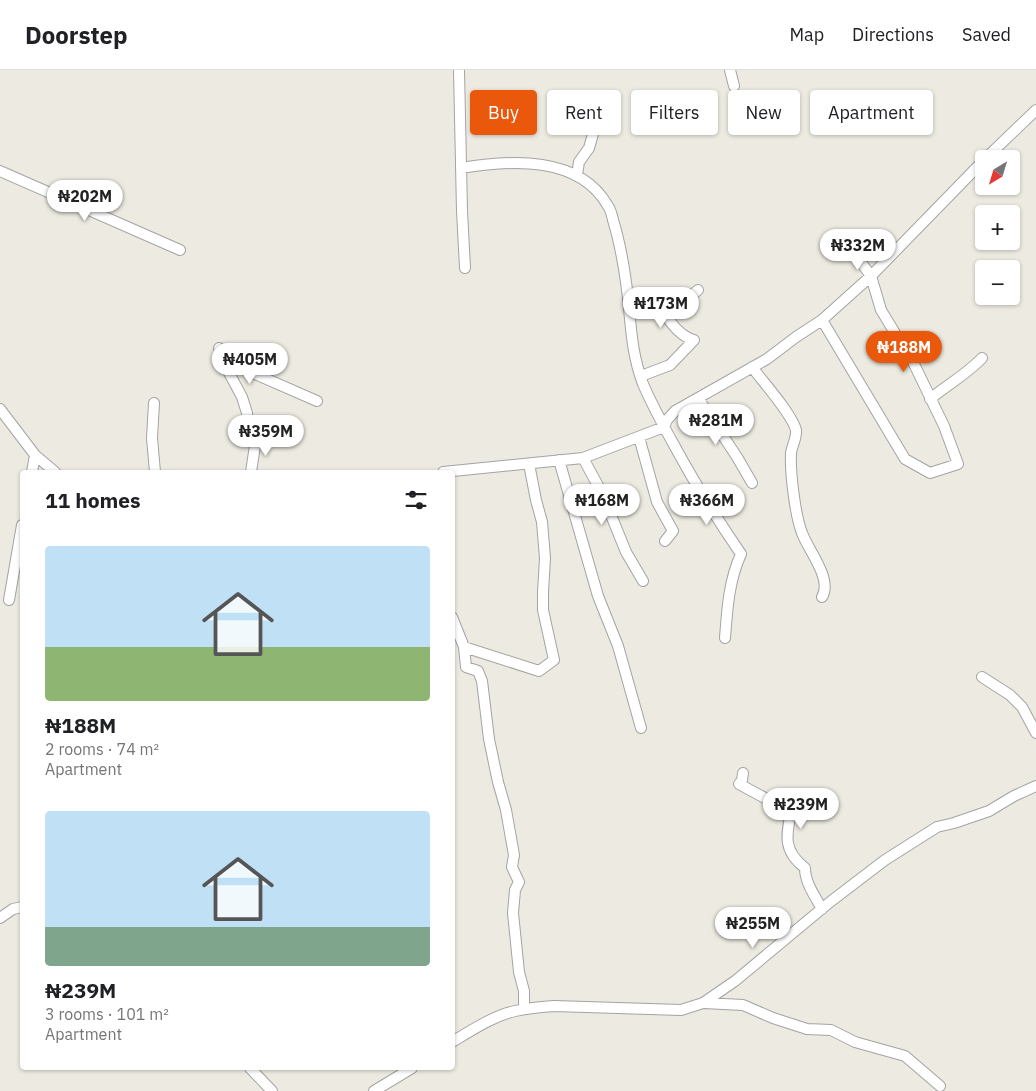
<!DOCTYPE html>
<meta charset="utf-8">
<style>
:root{--surface:#fff;--page:#f2f2f2;--text:#202124;--muted:#757577;--line:#e0e0e0;--accent:#ea580c}
body{margin:0;font-family:"IBM Plex Sans",sans-serif;background:var(--page);color:var(--text);height:100vh;display:flex;flex-direction:column;font-size:19px;white-space:nowrap}
*{box-sizing:border-box;margin:0}
p{font-size:16px;color:var(--muted)}
.icon{flex:none;width:28px;height:28px;fill:none;stroke:currentColor;stroke-width:2;stroke-linecap:round;stroke-linejoin:round}
.map{position:relative;flex:1;overflow:hidden}
.side{position:absolute;left:20px;top:400px;width:435px;height:600px;display:flex;flex-direction:column;background:var(--surface);border-radius:5px;box-shadow:0 1px 4px #0004}
.side>*{flex:none}
.guide{position:absolute;left:470px;top:20px;width:475px;height:45px;display:flex;gap:10px}
.needle{width:32px;rotate:218deg}
.controls{position:absolute;left:975px;top:80px;display:grid;gap:10px}
.controls a{display:grid;place-items:center;width:45px;height:45px;border-radius:5px;background:var(--surface);box-shadow:0 1px 4px #0004;font-size:25px}
.price{position:absolute;translate:-50% -42px;padding:0 11px;border-radius:18px;background:#fff;color:#222;font-size:16px;line-height:32px;filter:drop-shadow(0 1px 2px #0008)}
.price::after{content:'';position:absolute;left:50%;top:30px;width:15px;height:11px;margin-left:-8px;background:inherit;clip-path:polygon(0 0,100% 0,50% 100%)}
.price.on{background:var(--accent);color:#fff}
ul{padding:0;list-style:none}
li{display:grid;align-content:center;gap:10px;height:265px;padding:0 25px}
li span{display:grid;place-items:center;height:155px;border-radius:5px;color:#555}
li>.icon{margin-inline-start:auto}
span .icon{width:90px;height:90px;fill:#fffc;stroke-width:1}
li b{font-size:21px}
h2{display:flex;justify-content:space-between;align-items:center;height:60px;padding:0 25px;font-size:21px}
.tag{padding:0 18px;border-radius:5px;background:var(--surface);box-shadow:0 1px 4px #0004;font-size:18px;line-height:45px}
.tag.on{background:var(--accent);color:#fff}
header{display:flex;align-items:center;gap:30px;box-sizing:border-box;height:70px;padding:0 25px;background:var(--surface);border-bottom:1px solid var(--line)}
header strong{font-size:24px}
nav{display:flex;gap:28px;margin-inline-start:auto;font-size:18px}
.map>svg:first-child{display:block}
.lines{fill:none;stroke-linecap:round;stroke-linejoin:round}
.minor-casing{stroke:#a3a3a3;stroke-width:12}
.minor{stroke:#fff;stroke-width:10}
</style>
<header>
<strong>Doorstep</strong>
<nav><a>Map</a><a>Directions</a><a>Saved</a></nav>
</header>
<div class="map">
<svg width="1036" height="1021" viewBox="0 0 1036 1021">
<rect width="100%" height="100%" fill="#edebe1"/>
<g class="lines">
<g class="minor-casing">
<path id="minor" d="M459,0L462,141L465,198
M730,0L734,16
M985,89L1036,40
M461,98C510,90 579,85 608,136C611,140 612,146 613,150C621,176 625,202 628,228C631,258 632,285 643,314C652,335 663,355 674,375C694,412 717,449 741,484C729,510 727,540 725,568
M0,101L180,180
M577,105L579,92L589,78L595,57L606,40
M643,223C660,225 686,233 698,220
M822,250L905,389L930,403L958,394L944,356L915,296L881,240L871,206L860,191
M219,278L230,293L228,301L242,327L247,343L248,356L256,369L251,402
M230,293L317,331
M752,297C763,312 792,344 796,360C797,367 792,376 791,383C790,402 795,445 802,463C808,480 833,509 822,527
M641,306L670,295L694,270C675,265 667,244 654,232C651,228 645,226 641,223
M698,328L737,387L752,413
M930,329C947,315 967,304 982,288
M154,333L152,368L155,402
M0,339L35,385L32,402
M639,367L657,432L673,461L665,471
M35,385L55,402
M583,388L602,423L626,482L643,511
M559,390L598,526L618,576L641,658
M443,402L583,388L664,357L667,350L675,341L767,289L796,267L822,250L871,206L984,90
M9,530L22,455
M452,547L464,577L466,597L478,601L482,611L489,669L498,712L506,740L514,785L512,797L519,812L515,820L513,843L519,902L524,921V939
M464,577L539,601L554,590L543,540V522L545,488L542,452L536,430L529,394
M982,607L1010,625L1022,637L1036,663
M743,703L742,710L739,714L791,742C786,766 783,781 805,798C805,813 815,826 822,839
M0,848L13,839L22,837
M704,933L743,935L773,948L807,959L831,960L855,972L905,986L940,1016
M452,972C472,960 493,946 515,941C528,938 541,937 554,936L681,940L703,933L735,911L830,832L885,790L937,757L954,753L989,741L1014,726L1036,716
M250,998L272,1021
M374,1021L412,998"/>
</g>
<use href="#minor" class="minor"/>
</g>
</svg>
<div class="controls">
<a><svg class="needle" viewBox="-14 -14 28 28"><path d="M0-13l5 13h-10z" fill="#e53935"/><path d="M0 13l5-13h-10z" fill="#757577"/></svg></a>
<a>+</a>
<a>−</a>
</div>
<b class="price" style="left:85px;top:152px">₦202M</b>
<b class="price" style="left:858px;top:201px">₦332M</b>
<b class="price" style="left:661px;top:259px">₦173M</b>
<b class="price on" style="left:904px;top:303px">₦188M</b>
<b class="price" style="left:250px;top:315px">₦405M</b>
<b class="price" style="left:716px;top:376px">₦281M</b>
<b class="price" style="left:266px;top:387px">₦359M</b>
<b class="price" style="left:602px;top:456px">₦168M</b>
<b class="price" style="left:707px;top:456px">₦366M</b>
<b class="price" style="left:801px;top:760px">₦239M</b>
<b class="price" style="left:753px;top:879px">₦255M</b>
<div class="guide">
<a class="tag on">Buy</a>
<a class="tag">Rent</a>
<a class="tag">Filters</a>
<a class="tag">New</a>
<a class="tag">Apartment</a>
</div>
<section class="side">
<h2>11 homes<svg class="icon" aria-label="filters" viewBox="0 0 24 24"><path d="M4 7h16M4 17h16"/><circle cx="9" cy="7" r="2"/><circle cx="15" cy="17" r="2"/></svg></h2>
<ul>
<li><span style="background:linear-gradient(#bfe0f5 65%,#8fb573 0)"><svg class="icon" aria-label="home" viewBox="0 0 24 24"><path d="M3 11l9-7 9 7M6 9v11h12V9"/></svg></span><div><b>₦188M</b><p>2 rooms · 74 m²</p><p>Apartment</p></div></li>
<li><span style="background:linear-gradient(#bfe0f5 75%,#7fa58c 0)"><svg class="icon" aria-label="home" viewBox="0 0 24 24"><path d="M3 11l9-7 9 7M6 9v11h12V9"/></svg></span><div><b>₦239M</b><p>3 rooms · 101 m²</p><p>Apartment</p></div></li>
</ul>
</section>
</div>
